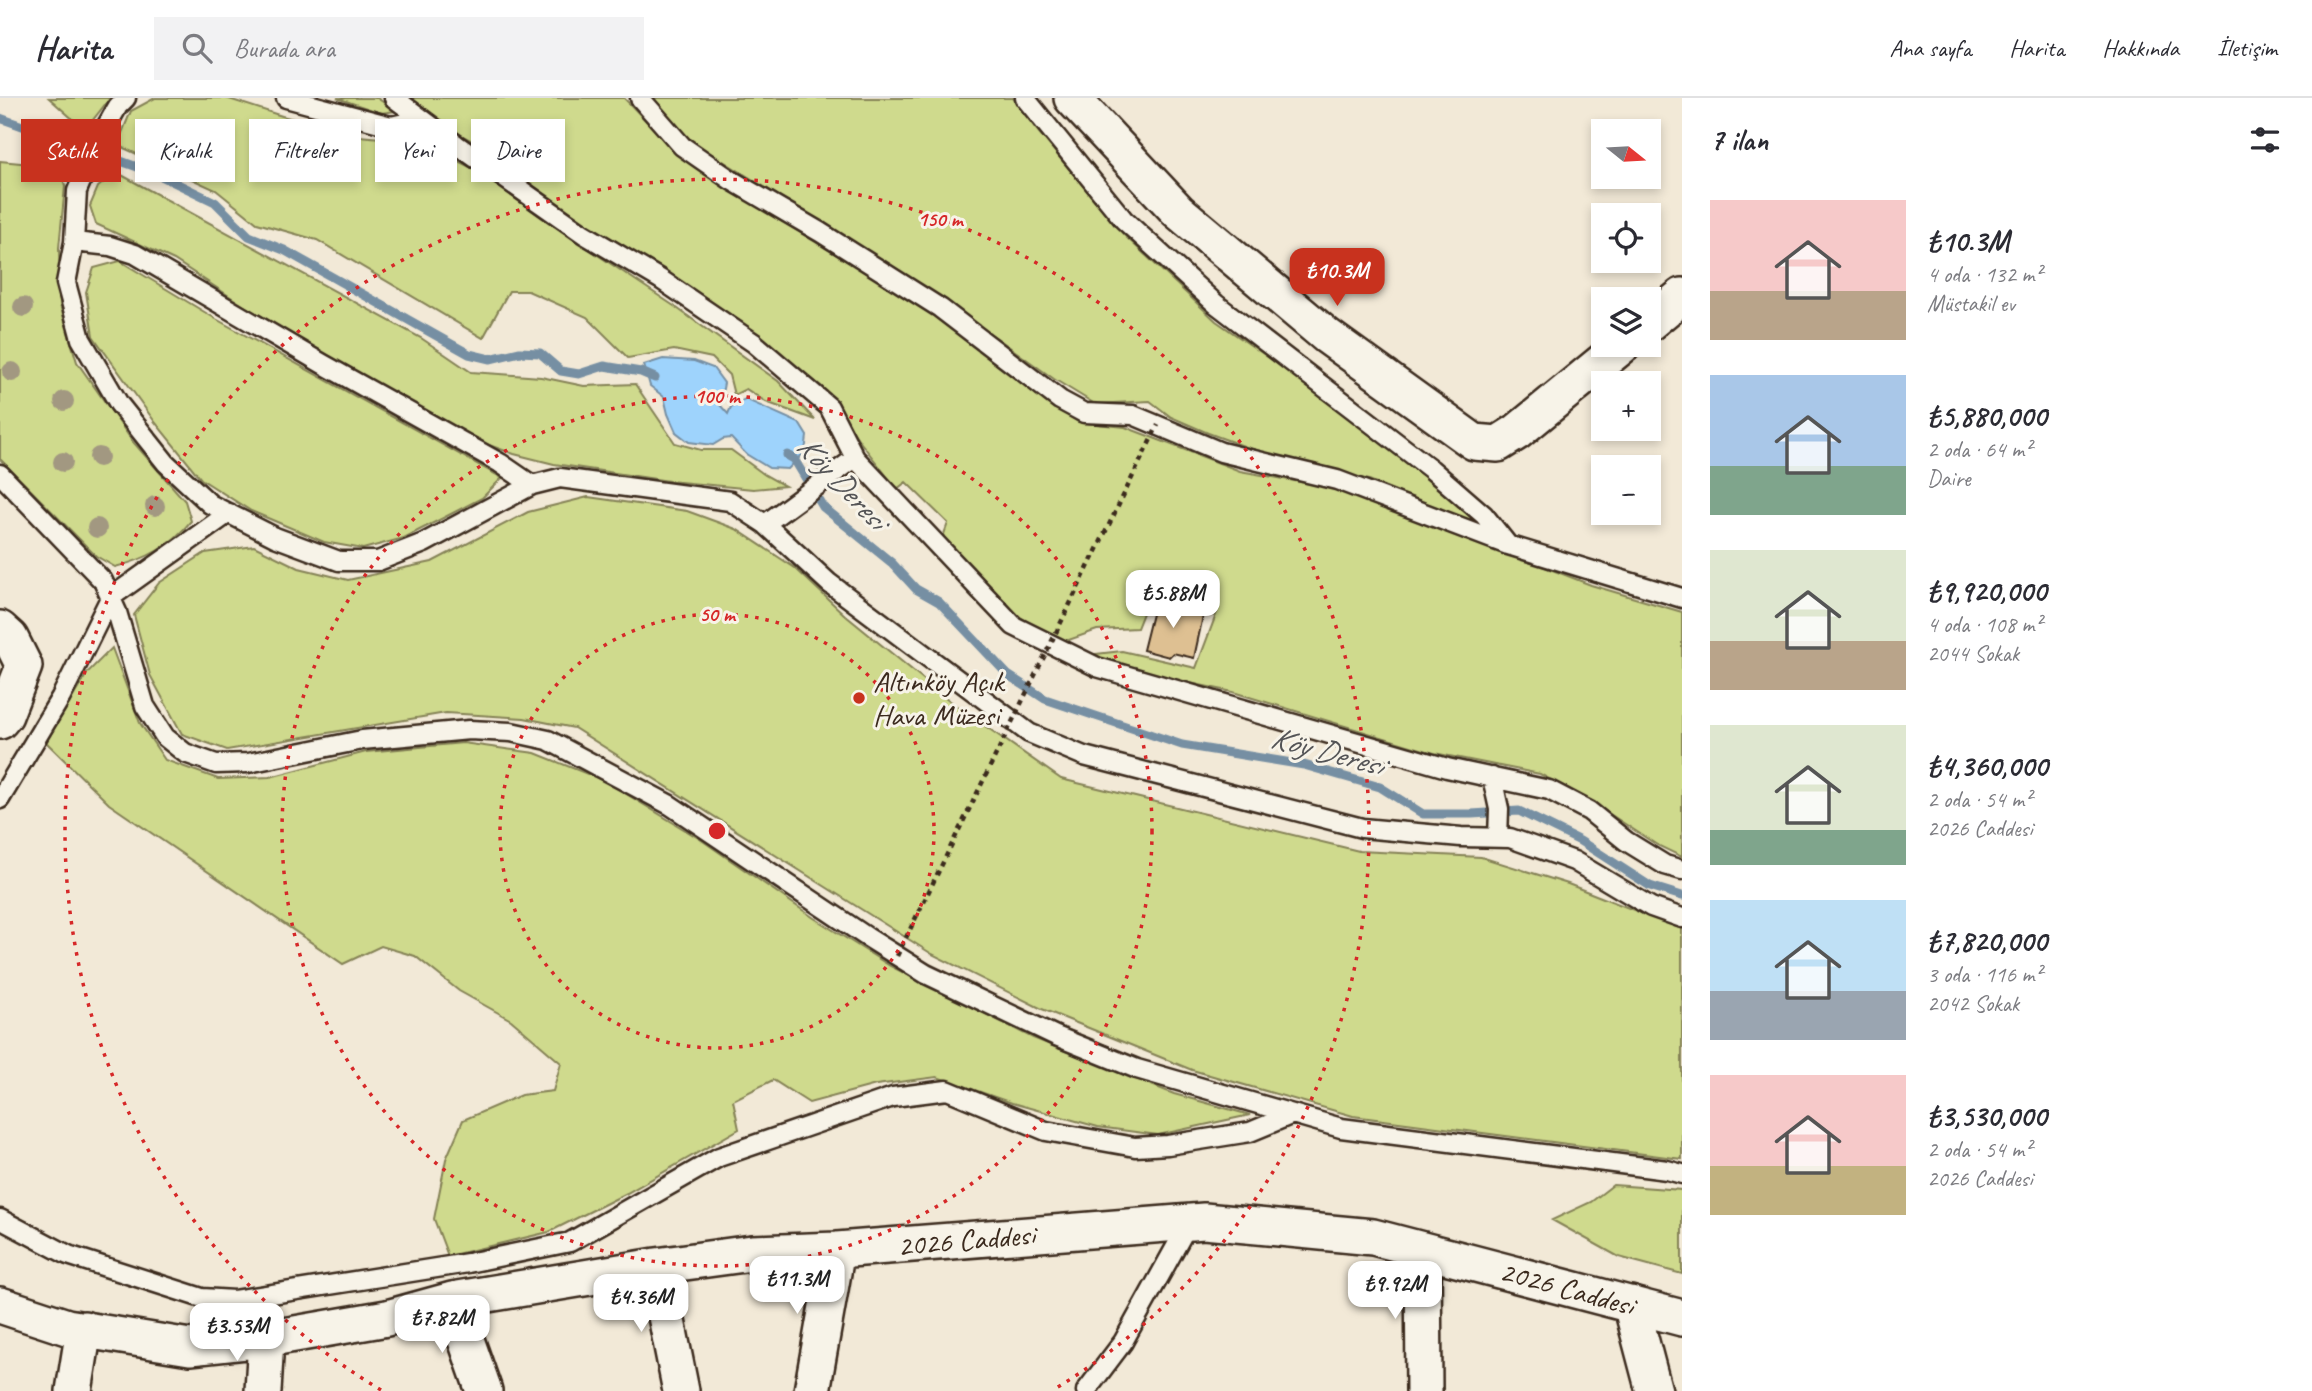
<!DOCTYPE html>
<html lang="tr">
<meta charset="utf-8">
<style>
:root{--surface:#fff;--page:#f2f2f3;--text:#2b2b33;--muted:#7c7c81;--line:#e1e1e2;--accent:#c8321e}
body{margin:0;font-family:Caveat,sans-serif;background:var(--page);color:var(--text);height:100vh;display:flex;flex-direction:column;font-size:26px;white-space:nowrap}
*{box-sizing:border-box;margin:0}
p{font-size:23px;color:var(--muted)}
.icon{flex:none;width:38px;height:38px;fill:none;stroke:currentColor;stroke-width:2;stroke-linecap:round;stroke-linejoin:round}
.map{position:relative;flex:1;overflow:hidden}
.side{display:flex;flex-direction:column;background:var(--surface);width:630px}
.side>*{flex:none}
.guide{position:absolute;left:21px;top:21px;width:665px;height:63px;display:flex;gap:14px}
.needle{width:46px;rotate:108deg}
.tools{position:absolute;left:1591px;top:21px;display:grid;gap:14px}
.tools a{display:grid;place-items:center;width:70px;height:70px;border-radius:0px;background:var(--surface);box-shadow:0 4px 10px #0003;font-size:35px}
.price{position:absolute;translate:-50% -60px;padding:0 16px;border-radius:14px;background:#fff;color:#222;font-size:23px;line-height:46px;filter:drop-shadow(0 2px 4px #0008)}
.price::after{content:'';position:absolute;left:50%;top:42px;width:21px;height:16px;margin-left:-10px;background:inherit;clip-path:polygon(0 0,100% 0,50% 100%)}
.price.selected{background:var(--accent);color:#fff}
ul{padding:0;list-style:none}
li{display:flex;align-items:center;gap:21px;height:175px;padding:0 28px}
li span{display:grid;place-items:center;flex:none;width:196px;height:140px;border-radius:0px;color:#555}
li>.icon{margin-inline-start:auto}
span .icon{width:84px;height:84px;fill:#fffc;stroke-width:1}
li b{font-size:30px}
h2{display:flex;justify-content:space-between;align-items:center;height:84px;padding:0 28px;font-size:30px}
.chip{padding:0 24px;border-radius:0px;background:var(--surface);box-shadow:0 4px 10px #0003;font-size:24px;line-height:63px}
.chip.selected{background:var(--accent);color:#fff}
header{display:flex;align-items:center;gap:42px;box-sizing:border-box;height:98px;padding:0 35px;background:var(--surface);border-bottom:2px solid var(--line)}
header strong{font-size:33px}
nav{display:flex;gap:38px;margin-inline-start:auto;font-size:24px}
.search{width:490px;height:63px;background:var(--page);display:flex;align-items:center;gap:18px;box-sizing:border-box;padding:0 24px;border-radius:0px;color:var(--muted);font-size:26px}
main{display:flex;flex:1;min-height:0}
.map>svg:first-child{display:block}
.green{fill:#cfda8d;stroke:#858256;stroke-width:2}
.water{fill:#9ed3fc;stroke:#768fa3;stroke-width:2}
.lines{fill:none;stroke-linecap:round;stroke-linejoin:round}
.stream{stroke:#768fa3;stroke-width:9}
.building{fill:#dec092;stroke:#3b2a1e;stroke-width:2}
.lane-casing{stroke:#3b2a1e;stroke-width:23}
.street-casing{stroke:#3b2a1e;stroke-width:40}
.lane{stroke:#f7f3e8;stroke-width:18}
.street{stroke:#f7f3e8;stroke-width:35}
.path-bridge{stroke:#3b2a1e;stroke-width:4.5;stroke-dasharray:5 5;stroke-linecap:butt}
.tree{fill:#a29881}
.ring{fill:none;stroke:#d62828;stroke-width:3.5;stroke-dasharray:3.5 7}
.poi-dot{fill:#c8321e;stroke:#f7f3e8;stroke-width:2.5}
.labels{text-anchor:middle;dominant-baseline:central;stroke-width:6;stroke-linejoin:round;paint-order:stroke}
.poi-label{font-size:30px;fill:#3b2a1e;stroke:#f7f3e8;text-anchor:start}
.street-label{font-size:30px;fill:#3b2a1e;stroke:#f7f3e8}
.water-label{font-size:32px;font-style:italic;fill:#545456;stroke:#f7f3e8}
.centre{fill:#d62828;stroke:#f7f3e8;stroke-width:3.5}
.ring-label{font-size:21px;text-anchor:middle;font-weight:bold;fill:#d62828;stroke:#f7f3e8;stroke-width:6;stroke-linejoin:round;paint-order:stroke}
</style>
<header>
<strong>Harita</strong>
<div class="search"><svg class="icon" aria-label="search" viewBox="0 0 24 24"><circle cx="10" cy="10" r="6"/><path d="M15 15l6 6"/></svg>Burada ara</div>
<nav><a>Ana sayfa</a><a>Harita</a><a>Hakkında</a><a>İletişim</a></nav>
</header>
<main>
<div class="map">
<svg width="1682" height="1293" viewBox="0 0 1682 1293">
<rect width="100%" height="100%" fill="#f2e9d7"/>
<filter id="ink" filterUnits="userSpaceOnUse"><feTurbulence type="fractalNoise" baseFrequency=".0143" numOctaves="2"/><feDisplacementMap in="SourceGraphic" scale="14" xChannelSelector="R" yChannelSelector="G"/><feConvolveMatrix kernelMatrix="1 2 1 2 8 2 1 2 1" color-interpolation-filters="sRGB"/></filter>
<g filter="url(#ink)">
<path class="green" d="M49,0H110L85,32Z
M155,0H226L282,18L359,38L403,42L428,48L478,73L541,119L674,208L778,283L815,322L766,304L746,291L734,297L729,277L712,260L674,252L628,260L587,219L528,193H509L483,240L317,142L257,125L216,92L117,47L131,13Z
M337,0H377L396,13L381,15Z
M405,0H624L671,49L703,75L925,211L990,259L1028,290L1078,324L1125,329L1240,373L1349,393L1591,487L1682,514V759L1657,747L1590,703L1540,676L1434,655L1233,594L1161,579L1087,557L1122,553L1196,570L1217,514L1194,494L1151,495L1137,530L1097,532L1066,543L1045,535L1019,518L943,439L948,425L906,384L897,391L861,345L822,289L757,238L609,141L544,96L485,50L440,25Z
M651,0H1013L1035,30L1124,137L1216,223L1292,276L1448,392L1481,428L1369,382L1260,354L1208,335L1171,319L1150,303L1095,306L1054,281L997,240L798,110L691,43Z
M0,63L31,66H59L65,88L59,150L60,207L77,264L133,344L185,403L191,423C170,449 147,461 115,469L96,458L0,361Z
M116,74L421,240L471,274L541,279L584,288L635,286L675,345L701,352H731L765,377L785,388L753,391L669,383L554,366L514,356L475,342L255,215L174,162L96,126L90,108L98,89Z
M120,163L216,221L502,380L482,400L404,440L363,451L324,444L251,413L201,381L155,324L93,238L86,194L94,170Z
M588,399L687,413L736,431L795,470L846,518L955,607L1061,681L1359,753L1481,759L1568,786L1682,831V1061L1353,1018L1192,972L1042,911L932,856L574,630L524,620L446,615L227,652L182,636L150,577L134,517L159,485L205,455L254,448L299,470L348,482L432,464L528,414Z
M112,550L140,625L165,662L218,681L270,679L366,654L463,645L535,655L605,683L700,741L814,820L890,868L1033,940L1174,996L1250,1017L1158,1037L1098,1029L1012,1005L937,979L876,987L809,1005L773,982L733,1002L739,1031L627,1095L549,1134L448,1158L434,1121L446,1061L463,1022L521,997L553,993L561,965L511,922L459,893L415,858L381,848L343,866L109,706L46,644L88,574Z
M1613,1087L1682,1092V1176L1619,1159L1552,1122L1591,1104Z"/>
<path class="water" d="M663,261L694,263L713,270L724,285L720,307L728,316L731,309L745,301L799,325L807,338L805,354L788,371L769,370L746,356L731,340L723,341L713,347L689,344L676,334L668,316L664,299L650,288L644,267Z"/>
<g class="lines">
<path class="stream" d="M0,20L157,76L215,104L249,138L284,152L469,256L490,261L520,254L540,255L561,273L579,276L604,268L641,274L655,280
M787,357L794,361L823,409L892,465L916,491L939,504L1008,577L1045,601L1182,647L1304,667L1380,689L1423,716H1472L1519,713L1580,743L1650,788L1682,798"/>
</g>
<path class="building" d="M1156,500L1184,508L1186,513L1203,518L1194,560L1173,555L1169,559L1143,552Z"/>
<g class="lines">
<g class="lane-casing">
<path id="lane" d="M126,0L118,8L98,43L77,93L74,144L66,185L81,241L119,306L166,365L210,406L275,439L339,463H378L424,445L532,387L560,380L730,403L765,426L829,485L1029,635L1084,658L1362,730L1461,739L1510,740L1574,763L1651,809L1682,820
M286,0L391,28L422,21
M394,0L457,47L584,136L660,181L754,245L829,309L855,360L1014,528L1097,569L1447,670L1549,692L1589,713L1626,743L1665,767L1682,772
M640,0L682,48L731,82L820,134L940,210L1060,302L1084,315L1133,317L1221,354L1337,382L1508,447L1682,500
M1025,0L1124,122L1216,206L1431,371L1484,417L1508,447
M74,144L110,148L135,156L323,266L500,365L532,387
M0,376L103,483L117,514L145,608L165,639L185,655L216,666L248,665L362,642L469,632L511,634L548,642L670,707L867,839L926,876L1056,938L1137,971L1341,1030L1667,1072L1682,1076
M765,426L855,360
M1492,679L1499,711L1498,740
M0,701L61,599L110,500L229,415
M0,1121L68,1157L202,1200L234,1202L468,1165L570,1144L719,1059L893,999L947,992L1046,1033L1135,1049L1168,1047L1250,1034L1293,1016
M1086,1293L1123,1244L1189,1125"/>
</g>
<g class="street-casing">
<path id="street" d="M1072,0L1178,113L1327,238L1474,344L1498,346L1517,334L1623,247
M1648,226L1682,198
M0,531L10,540L24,568L5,617L0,623
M1423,1152L1424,1293
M656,1168L681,1293
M452,1202L484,1293
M1631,1206L1654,1293
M0,1207L67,1229L190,1249L266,1241L387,1220L452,1202L656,1168L752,1155L837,1152L1204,1123L1373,1139L1682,1220
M74,1293L84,1231
M263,1293L266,1241
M812,1293L837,1152"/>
</g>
<use href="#lane" class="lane"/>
<use href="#street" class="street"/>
<path class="path-bridge" d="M897,858L1158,327"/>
</g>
<g class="tree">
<circle cx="23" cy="209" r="10"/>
<circle cx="12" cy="274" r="10"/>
<circle cx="64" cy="303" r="10"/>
<circle cx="99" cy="359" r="10"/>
<circle cx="63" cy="364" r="10"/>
<circle cx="155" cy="408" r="10"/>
<circle cx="97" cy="430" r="10"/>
</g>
</g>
<g class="ring">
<circle cx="717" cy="733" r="217"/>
<circle cx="717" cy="733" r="435"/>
<path d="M381 1292A652 652 0 1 1 1053 1292"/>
</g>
<circle class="poi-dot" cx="859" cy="600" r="7"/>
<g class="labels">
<g class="poi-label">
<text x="873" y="583">Altınköy Açık<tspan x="873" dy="34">Hava Müzesi</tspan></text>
</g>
<g class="street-label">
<text transform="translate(966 1142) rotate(-5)">2026 Caddesi</text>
<text transform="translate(1567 1190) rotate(15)">2026 Caddesi</text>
</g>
<g class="water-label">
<text transform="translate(842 384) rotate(47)">Köy Deresi</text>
<text transform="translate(1327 653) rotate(15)">Köy Deresi</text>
</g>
</g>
<circle cx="717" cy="733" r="10" class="centre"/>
<g class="ring-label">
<text x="940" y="128">150 m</text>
<text x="717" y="305">100 m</text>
<text x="717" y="523">50 m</text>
</g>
</svg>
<div class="tools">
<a><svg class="needle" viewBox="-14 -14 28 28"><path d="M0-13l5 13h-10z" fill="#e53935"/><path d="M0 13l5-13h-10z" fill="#7c7c81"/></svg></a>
<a><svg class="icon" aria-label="locate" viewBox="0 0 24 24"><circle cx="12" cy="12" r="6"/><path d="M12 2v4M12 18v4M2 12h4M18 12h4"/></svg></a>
<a><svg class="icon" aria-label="layers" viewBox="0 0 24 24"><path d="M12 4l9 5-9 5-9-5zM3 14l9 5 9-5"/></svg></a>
<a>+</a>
<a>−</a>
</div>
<b class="price selected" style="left:1337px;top:210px">₺10.3M</b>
<b class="price" style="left:1173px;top:532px">₺5.88M</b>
<b class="price" style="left:797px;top:1218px">₺11.3M</b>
<b class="price" style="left:1395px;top:1223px">₺9.92M</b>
<b class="price" style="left:641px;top:1236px">₺4.36M</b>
<b class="price" style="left:442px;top:1257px">₺7.82M</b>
<b class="price" style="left:237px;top:1265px">₺3.53M</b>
<div class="guide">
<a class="chip selected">Satılık</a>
<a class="chip">Kiralık</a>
<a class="chip">Filtreler</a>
<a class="chip">Yeni</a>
<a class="chip">Daire</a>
</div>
</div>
<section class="side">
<h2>7 ilan<svg class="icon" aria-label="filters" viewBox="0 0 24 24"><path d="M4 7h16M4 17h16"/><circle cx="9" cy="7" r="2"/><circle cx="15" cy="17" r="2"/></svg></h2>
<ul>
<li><span style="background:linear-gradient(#f6c9c9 65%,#b9a48a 0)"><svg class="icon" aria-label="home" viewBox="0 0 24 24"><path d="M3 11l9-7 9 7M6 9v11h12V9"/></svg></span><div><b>₺10.3M</b><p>4 oda · 132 m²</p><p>Müstakil ev</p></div></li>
<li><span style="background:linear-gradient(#a9c7e8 65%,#7fa58c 0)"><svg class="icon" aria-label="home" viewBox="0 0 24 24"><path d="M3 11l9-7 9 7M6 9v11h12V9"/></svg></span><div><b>₺5,880,000</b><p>2 oda · 64 m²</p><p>Daire</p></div></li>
<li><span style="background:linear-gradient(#dfe7d0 65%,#b9a48a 0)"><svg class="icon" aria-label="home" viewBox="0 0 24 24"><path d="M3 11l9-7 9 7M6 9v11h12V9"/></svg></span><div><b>₺9,920,000</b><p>4 oda · 108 m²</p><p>2044 Sokak</p></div></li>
<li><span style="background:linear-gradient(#dfe7d0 75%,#7fa58c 0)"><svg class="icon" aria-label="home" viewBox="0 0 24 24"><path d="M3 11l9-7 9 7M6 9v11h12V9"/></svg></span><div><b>₺4,360,000</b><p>2 oda · 54 m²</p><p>2026 Caddesi</p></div></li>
<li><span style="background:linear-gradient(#bfe0f5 65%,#9aa5b1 0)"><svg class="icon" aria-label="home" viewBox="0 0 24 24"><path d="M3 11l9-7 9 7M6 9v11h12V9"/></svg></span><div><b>₺7,820,000</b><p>3 oda · 116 m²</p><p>2042 Sokak</p></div></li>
<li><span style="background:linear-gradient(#f6c9c9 65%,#c2b280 0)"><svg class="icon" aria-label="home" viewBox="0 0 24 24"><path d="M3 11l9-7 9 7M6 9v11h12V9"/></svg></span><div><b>₺3,530,000</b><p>2 oda · 54 m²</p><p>2026 Caddesi</p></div></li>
</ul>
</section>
</main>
